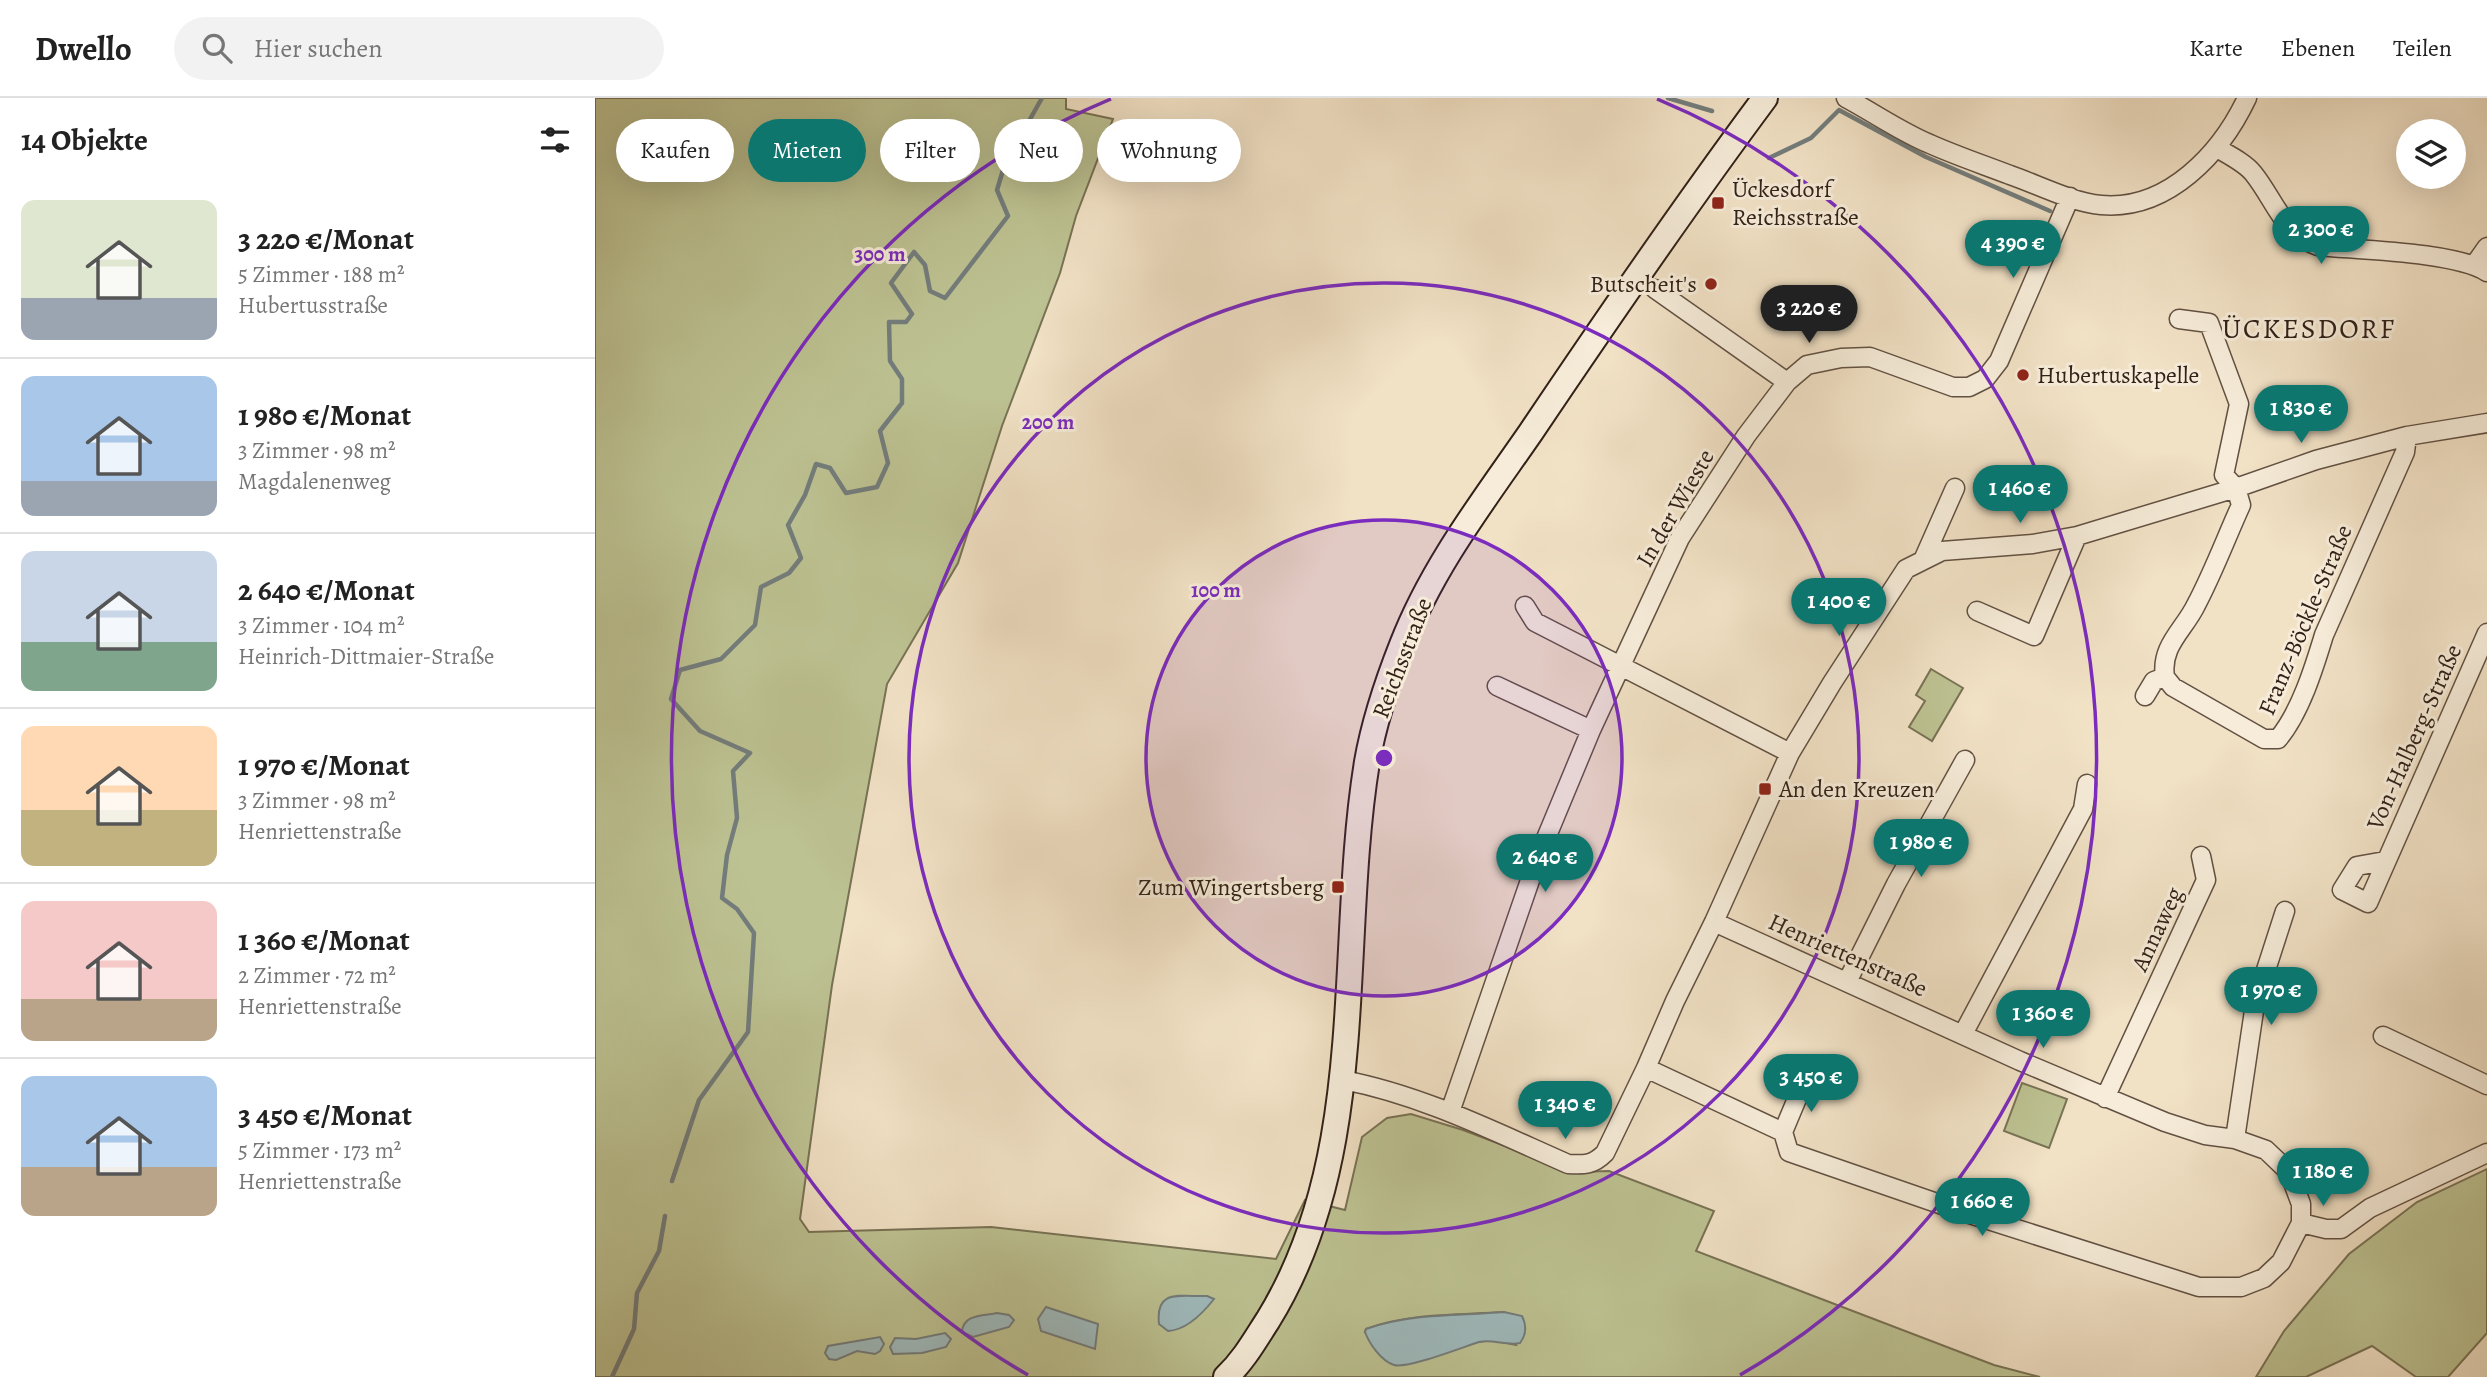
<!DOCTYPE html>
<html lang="de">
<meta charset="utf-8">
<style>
:root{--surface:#fff;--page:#f2f2f2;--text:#222;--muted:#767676;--line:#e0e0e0;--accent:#0f766e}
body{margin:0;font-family:Alegreya,serif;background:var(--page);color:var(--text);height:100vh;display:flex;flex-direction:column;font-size:26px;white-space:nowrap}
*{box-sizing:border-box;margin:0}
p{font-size:23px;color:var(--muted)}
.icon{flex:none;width:38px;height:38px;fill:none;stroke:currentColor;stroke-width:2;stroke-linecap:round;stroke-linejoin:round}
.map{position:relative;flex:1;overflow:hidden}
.details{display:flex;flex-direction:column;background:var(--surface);width:595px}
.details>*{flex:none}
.guide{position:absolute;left:21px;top:21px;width:665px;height:63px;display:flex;gap:14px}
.fabs{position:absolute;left:1801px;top:21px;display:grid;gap:14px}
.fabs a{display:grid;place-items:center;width:70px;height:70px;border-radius:50%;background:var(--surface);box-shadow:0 7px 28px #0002;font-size:35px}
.price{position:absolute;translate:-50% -60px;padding:0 16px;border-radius:24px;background:var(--accent);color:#fff;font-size:23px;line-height:46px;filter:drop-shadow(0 2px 4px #0008)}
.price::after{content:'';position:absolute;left:50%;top:42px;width:21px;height:16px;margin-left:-10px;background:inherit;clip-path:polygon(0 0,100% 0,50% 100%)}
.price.on{background:#222;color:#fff}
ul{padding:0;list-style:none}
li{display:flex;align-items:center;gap:21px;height:175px;padding:0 21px}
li+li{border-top:2px solid var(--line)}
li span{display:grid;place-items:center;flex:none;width:196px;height:140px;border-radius:14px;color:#555}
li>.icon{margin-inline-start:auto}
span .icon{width:84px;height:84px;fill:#fffc;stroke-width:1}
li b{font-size:30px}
h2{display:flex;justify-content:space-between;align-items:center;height:84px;padding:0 21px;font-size:30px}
.chip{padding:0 24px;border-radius:32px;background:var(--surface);box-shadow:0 7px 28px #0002;font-size:24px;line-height:63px}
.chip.on{background:var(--accent);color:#fff}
header{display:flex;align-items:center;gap:42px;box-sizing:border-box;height:98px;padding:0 35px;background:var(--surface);border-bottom:2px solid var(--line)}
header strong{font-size:33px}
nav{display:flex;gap:38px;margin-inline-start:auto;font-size:24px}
.search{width:490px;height:63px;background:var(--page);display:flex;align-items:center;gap:18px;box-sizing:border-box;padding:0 24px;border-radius:38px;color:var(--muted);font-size:26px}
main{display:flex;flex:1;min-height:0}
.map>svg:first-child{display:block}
.green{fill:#bdc292;stroke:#787255;stroke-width:2;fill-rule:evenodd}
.water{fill:#9fbbbe;stroke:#737d7c;stroke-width:2}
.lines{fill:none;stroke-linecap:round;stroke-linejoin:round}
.stream{stroke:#737d7c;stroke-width:4.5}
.minor-casing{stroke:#625143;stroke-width:21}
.secondary-casing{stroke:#322118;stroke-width:28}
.minor{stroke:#f6ecd9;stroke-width:18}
.secondary{stroke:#f6ecd9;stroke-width:24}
.ring{fill:none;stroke:#7b2cbf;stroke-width:3.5}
.poi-dot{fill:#8f2418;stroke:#f6ecd9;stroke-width:2.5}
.labels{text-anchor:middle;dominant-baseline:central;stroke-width:6;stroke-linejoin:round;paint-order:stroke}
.poi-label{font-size:24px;fill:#322118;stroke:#f6ecd9;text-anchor:start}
.street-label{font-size:24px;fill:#322118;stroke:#f6ecd9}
.quarter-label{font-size:28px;letter-spacing:2px;fill:#322118;stroke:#f6ecd9}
.centre{fill:#7b2cbf;stroke:#f6ecd9;stroke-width:3.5}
.ring-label{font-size:21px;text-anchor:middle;font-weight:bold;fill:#7b2cbf;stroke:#f6ecd9;stroke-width:6;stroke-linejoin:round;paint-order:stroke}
</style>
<header>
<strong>Dwello</strong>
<div class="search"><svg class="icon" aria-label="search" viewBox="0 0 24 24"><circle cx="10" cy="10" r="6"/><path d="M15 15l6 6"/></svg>Hier suchen</div>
<nav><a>Karte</a><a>Ebenen</a><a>Teilen</a></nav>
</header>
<main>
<section class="details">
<h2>14 Objekte<svg class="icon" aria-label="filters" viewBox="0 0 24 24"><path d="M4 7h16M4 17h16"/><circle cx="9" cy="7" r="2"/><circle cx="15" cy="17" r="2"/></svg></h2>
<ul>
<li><span style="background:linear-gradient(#dfe7d0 70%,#9aa5b1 0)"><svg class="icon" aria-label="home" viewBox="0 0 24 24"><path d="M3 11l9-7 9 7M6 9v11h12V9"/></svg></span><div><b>3 220 €/Monat</b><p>5 Zimmer · 188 m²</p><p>Hubertusstraße</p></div></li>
<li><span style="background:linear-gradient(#a9c7e8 75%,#9aa5b1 0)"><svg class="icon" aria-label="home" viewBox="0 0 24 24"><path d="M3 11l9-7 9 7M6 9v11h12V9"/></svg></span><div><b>1 980 €/Monat</b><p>3 Zimmer · 98 m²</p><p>Magdalenenweg</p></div></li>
<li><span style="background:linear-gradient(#c9d6e8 65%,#7fa58c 0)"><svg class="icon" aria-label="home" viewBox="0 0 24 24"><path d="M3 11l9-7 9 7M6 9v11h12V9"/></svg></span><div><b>2 640 €/Monat</b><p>3 Zimmer · 104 m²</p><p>Heinrich-Dittmaier-Straße</p></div></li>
<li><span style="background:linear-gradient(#ffd9b3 60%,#c2b280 0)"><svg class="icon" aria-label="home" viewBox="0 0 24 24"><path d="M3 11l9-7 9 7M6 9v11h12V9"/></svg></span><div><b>1 970 €/Monat</b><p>3 Zimmer · 98 m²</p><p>Henriettenstraße</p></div></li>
<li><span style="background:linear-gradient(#f6c9c9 70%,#b9a48a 0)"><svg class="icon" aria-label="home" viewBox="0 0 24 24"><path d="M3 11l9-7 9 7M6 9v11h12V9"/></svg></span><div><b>1 360 €/Monat</b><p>2 Zimmer · 72 m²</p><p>Henriettenstraße</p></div></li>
<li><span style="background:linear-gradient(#a9c7e8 65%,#b9a48a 0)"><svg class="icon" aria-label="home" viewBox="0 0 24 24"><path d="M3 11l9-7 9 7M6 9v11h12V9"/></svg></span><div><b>3 450 €/Monat</b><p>5 Zimmer · 173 m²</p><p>Henriettenstraße</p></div></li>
</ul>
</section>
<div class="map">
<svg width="1892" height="1279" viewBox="0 0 1892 1279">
<rect width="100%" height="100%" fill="#f1e1c5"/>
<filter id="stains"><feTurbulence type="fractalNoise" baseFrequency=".00286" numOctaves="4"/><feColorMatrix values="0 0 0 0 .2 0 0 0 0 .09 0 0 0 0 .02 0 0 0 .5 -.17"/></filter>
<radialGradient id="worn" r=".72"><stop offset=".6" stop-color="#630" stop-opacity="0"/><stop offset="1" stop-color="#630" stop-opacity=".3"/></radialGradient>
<path class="green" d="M0,0H471V11L518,21L481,118L465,175L407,328L363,465L292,586L237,887L205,1121L214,1134L396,1129L681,1161L710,1102L750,1112L767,1039L792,1020L816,1016L868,1032L979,1074L1014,1073L1119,1113L1101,1153L1399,1267L1445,1279H0ZM909,1214L921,1247L896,1242L884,1244L770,1234L771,1231C816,1215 863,1217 909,1214Z
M1336,571L1368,590L1337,643L1314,629L1330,603L1321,597Z
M1427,985L1472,1001L1454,1050L1409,1033Z
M1892,1071V1235L1853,1279H1821L1777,1248L1711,1279H1661L1689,1233L1754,1156L1822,1104Z"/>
<path class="water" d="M612,1198L619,1201C608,1215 592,1232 573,1233L564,1226C560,1190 586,1199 612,1198Z
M451,1209L503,1226L500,1251L446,1233L443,1221Z
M909,1214L927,1218C932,1228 931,1237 925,1245C912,1248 898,1241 884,1244C868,1249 812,1271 799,1267C786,1263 774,1245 770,1234L771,1231C816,1215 863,1218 909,1214Z
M402,1215L414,1217L419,1222L414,1229L378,1239L367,1234C368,1216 388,1218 402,1215Z
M350,1235L356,1241L351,1249L327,1255L298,1256L295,1249L300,1240L321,1241Z
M285,1239L289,1246L285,1253L280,1256L262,1253L241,1262L234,1261L230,1255L233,1248Z"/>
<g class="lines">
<path class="stream" d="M1073,0L1117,13
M1174,60L1216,40L1244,12L1331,59L1455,113
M77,1083L104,1002L153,934L159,835L142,811L127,800L132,757L142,720L138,673L155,655L105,633L76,601L85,572L126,561L160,527L166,489L194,475L206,460L193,427L210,397L221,366L235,370L251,395L282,389L293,365L285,333L307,305V281L295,263L294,224H311L317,216L296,185L319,154L330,167L335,193L350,200L413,118L402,92L419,36L434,23L447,0
M17,1279L39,1231L42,1195L64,1153L70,1118"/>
<g class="minor-casing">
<path id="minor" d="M1251,0C1279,15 1306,34 1335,46C1362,58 1389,67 1415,77C1444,87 1476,104 1506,107C1573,113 1626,55 1652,0
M1622,50C1634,57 1650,65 1658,75C1680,102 1688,136 1723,148C1764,152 1860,154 1892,174
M1880,166L1892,149
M1060,191L1192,284L1212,267L1246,260L1275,259L1358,289H1374L1390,281L1404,263L1475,99
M1329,460L1360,390
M930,508L940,524L1195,655
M1382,513L1439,538L1482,438
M1570,579L1578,589L1669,641H1683C1705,615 1719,570 1729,537L1810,354L1812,338
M902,588L996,632
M1550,598L1559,583L1570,579C1565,548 1589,532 1601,507C1618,475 1631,440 1646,407L1641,390L1629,377L1644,306L1614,225L1584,221
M1790,763L1762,768L1747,792L1773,805L1892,535
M1252,884L1301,786L1370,662
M1368,936L1488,711L1492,686
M1788,938L1892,987
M1051,970L1188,1034L1194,1054L1362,1112L1604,1189H1646L1669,1180L1686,1164L1706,1125V1106L1694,1074L1671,1052L1640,1041L1610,1037L1570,1024L1425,963L1119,824
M748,982C827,997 900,1034 973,1066C990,1067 998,1067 1010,1055L1051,970L1080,903L1119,824L1195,655L1237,585L1311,471L1347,453L1438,446L1482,438L1641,390L1721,362L1812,338L1892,325
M1510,1000L1611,782L1606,758
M855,1014L942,762L996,632L1085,440L1151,338L1192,284
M1188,1034L1209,984
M1640,1041L1660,906L1690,813
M1706,1125L1731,1131H1746L1775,1110L1892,1055"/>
</g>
<g class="secondary-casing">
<path id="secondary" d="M631,1279C649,1262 660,1242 673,1222C776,1055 742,849 772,664C779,624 792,585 807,547C837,469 889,402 936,334C1012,221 1089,109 1170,0"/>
</g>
<use href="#minor" class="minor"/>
<use href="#secondary" class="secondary"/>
</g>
<circle cx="789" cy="660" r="238" fill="#7b2cbf" fill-opacity=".12"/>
<g class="ring">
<circle cx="789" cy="660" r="238"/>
<circle cx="789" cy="660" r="475"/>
<path d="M433 1277A713 713 0 0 1 516 1M1062 1A713 713 0 0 1 1145 1277"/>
</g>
<g class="poi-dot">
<rect x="1116" y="98" width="14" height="14" rx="3.5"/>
<circle cx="1116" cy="186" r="7"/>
<circle cx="1428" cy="277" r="7"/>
<rect x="1163" y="684" width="14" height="14" rx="3.5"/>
<rect x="736" y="782" width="14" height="14" rx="3.5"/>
</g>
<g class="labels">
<g class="poi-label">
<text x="1137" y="91">Ückesdorf<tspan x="1137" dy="28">Reichsstraße</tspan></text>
<text x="1102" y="186" text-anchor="end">Butscheit's</text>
<text x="1442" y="277">Hubertuskapelle</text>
<text x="1184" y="691">An den Kreuzen</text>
<text x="729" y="789" text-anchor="end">Zum Wingertsberg</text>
</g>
<g class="street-label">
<text transform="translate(1080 410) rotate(-60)">In der Wieste</text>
<text transform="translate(1710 522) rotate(-67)">Franz-Böckle-Straße</text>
<text transform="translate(807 560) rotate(-69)">Reichsstraße</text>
<text transform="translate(1819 639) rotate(-66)">Von-Halberg-Straße</text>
<text transform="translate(1562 831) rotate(-65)">Annaweg</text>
<text transform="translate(1253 857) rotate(24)">Henriettenstraße</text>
</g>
<g class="quarter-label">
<text x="1714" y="231">ÜCKESDORF</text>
</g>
</g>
<circle cx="789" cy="660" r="10" class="centre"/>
<g class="ring-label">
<text x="285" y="163">300 m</text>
<text x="453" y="331">200 m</text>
<text x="621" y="499">100 m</text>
</g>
<rect width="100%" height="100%" filter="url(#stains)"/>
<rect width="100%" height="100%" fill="url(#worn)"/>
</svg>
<div class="fabs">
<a><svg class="icon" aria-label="layers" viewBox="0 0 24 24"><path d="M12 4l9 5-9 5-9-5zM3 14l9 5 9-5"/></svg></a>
</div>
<b class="price" style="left:1726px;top:168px">2 300 €</b>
<b class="price" style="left:1418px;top:182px">4 390 €</b>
<b class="price on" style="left:1214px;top:247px">3 220 €</b>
<b class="price" style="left:1706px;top:347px">1 830 €</b>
<b class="price" style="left:1425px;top:427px">1 460 €</b>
<b class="price" style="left:1244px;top:540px">1 400 €</b>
<b class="price" style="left:1326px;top:781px">1 980 €</b>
<b class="price" style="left:950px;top:796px">2 640 €</b>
<b class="price" style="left:1676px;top:929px">1 970 €</b>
<b class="price" style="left:1448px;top:952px">1 360 €</b>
<b class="price" style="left:1216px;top:1016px">3 450 €</b>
<b class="price" style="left:970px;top:1043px">1 340 €</b>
<b class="price" style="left:1728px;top:1110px">1 180 €</b>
<b class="price" style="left:1387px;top:1140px">1 660 €</b>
<div class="guide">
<a class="chip">Kaufen</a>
<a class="chip on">Mieten</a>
<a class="chip">Filter</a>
<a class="chip">Neu</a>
<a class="chip">Wohnung</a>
</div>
</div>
</main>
